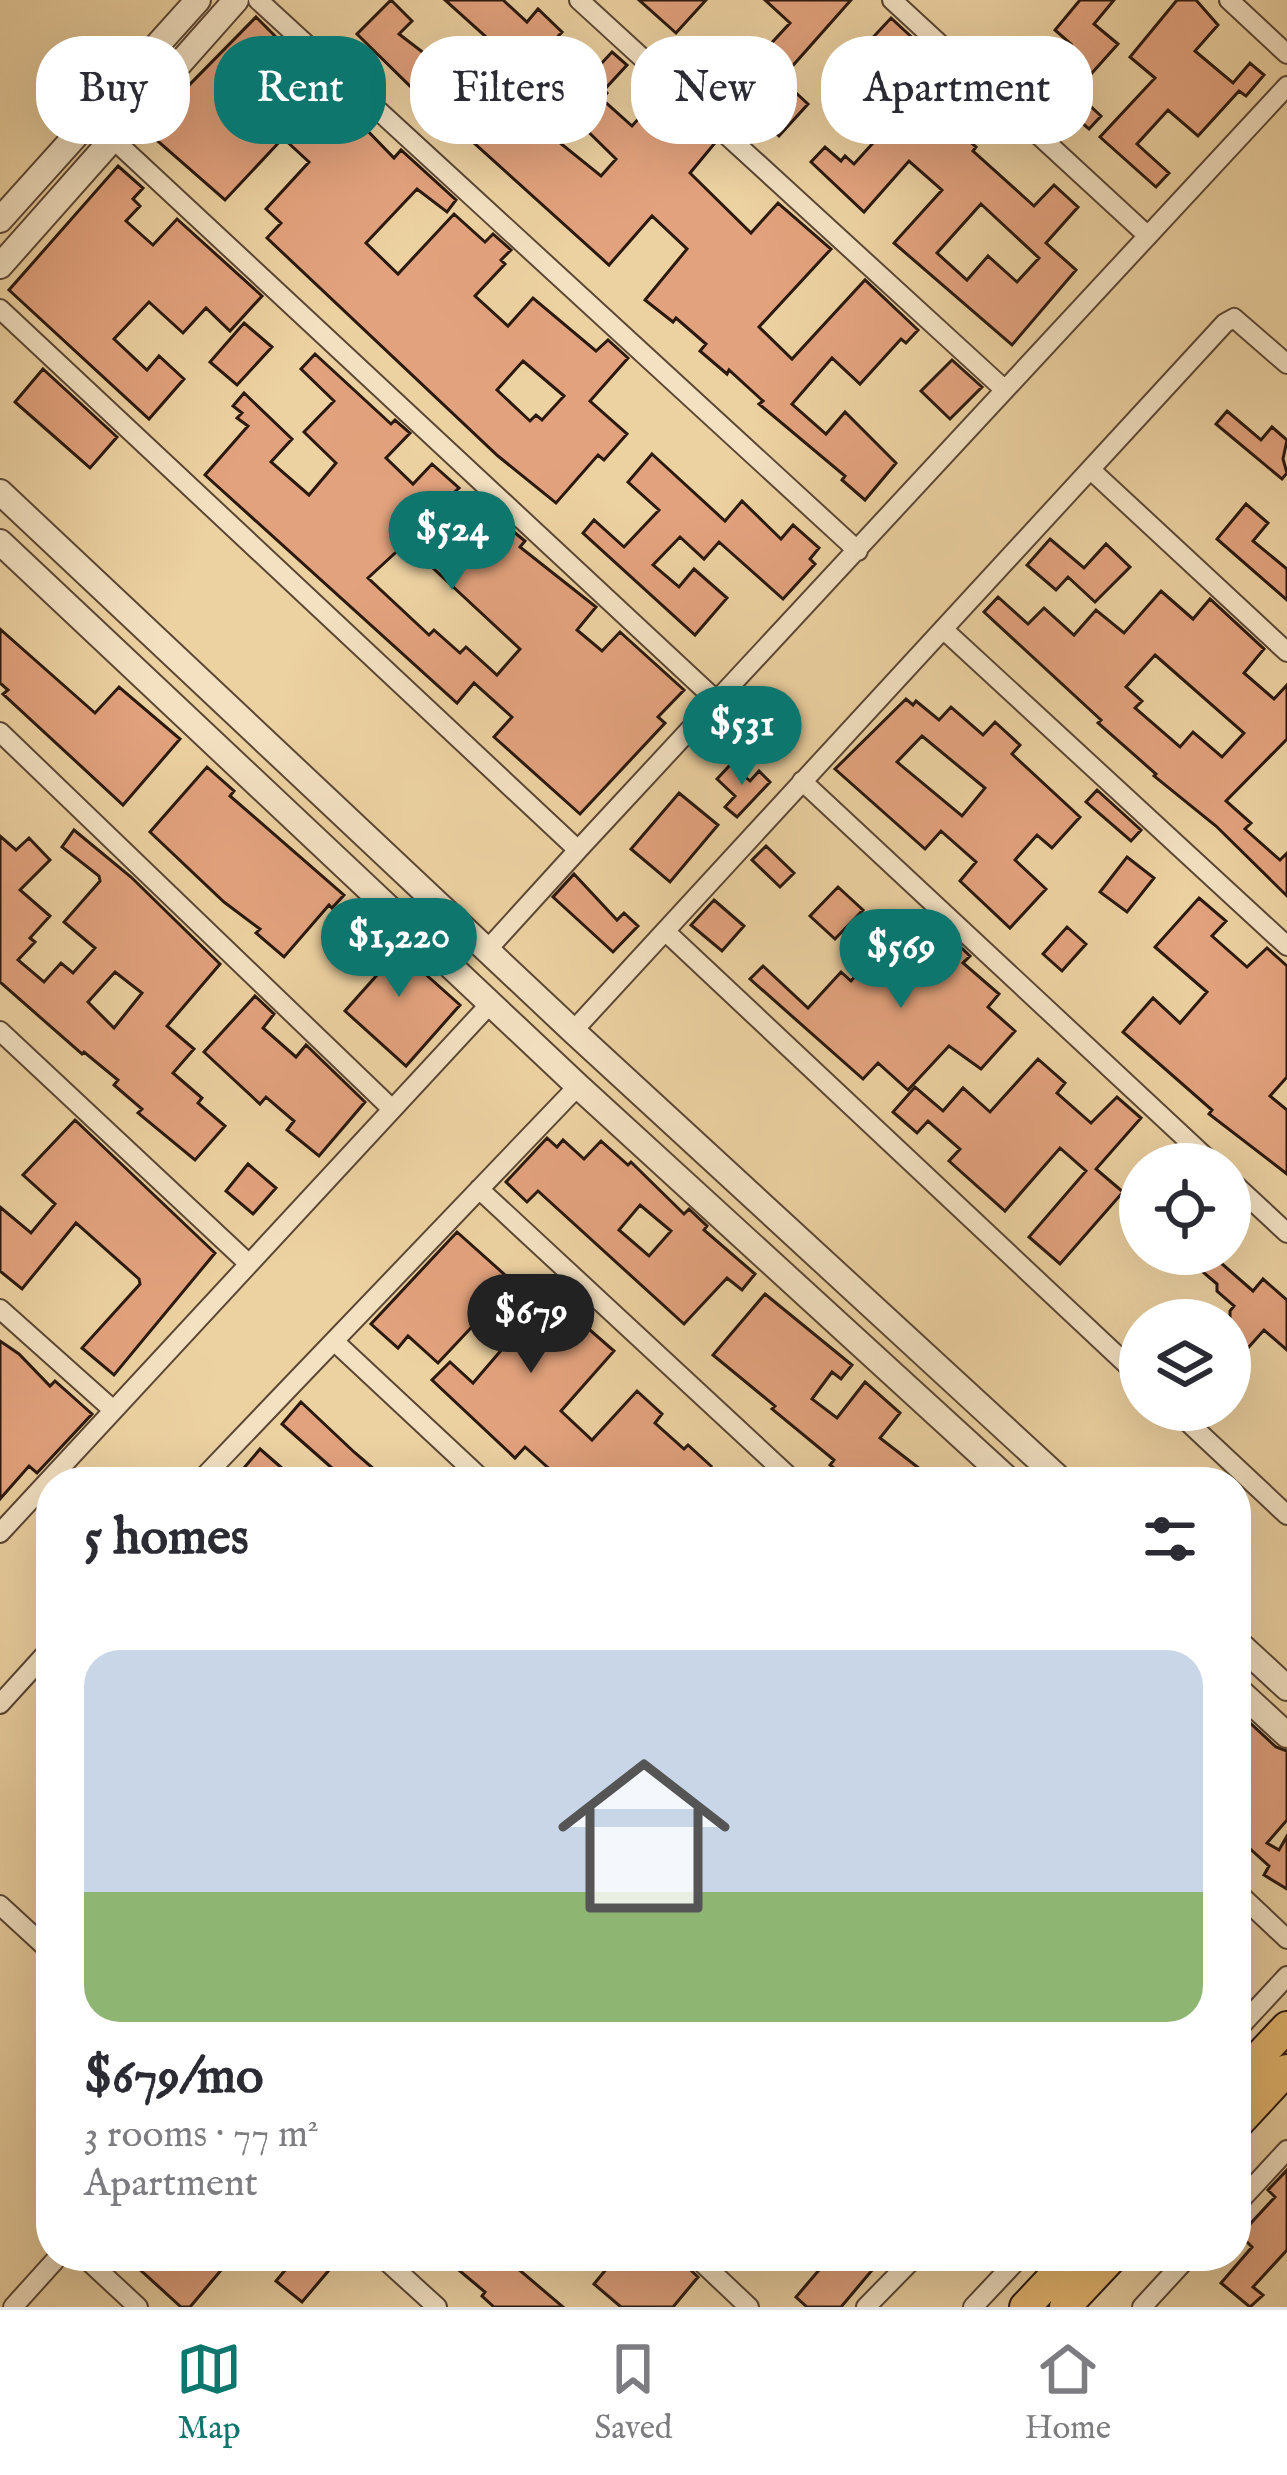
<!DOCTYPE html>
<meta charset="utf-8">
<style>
:root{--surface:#fff;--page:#f2f2f3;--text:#2b2b33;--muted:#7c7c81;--line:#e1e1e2;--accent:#0f766e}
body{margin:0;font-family:"IM FELL English",serif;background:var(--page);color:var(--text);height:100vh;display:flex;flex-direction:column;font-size:45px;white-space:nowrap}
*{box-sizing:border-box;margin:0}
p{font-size:39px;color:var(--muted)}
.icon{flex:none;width:66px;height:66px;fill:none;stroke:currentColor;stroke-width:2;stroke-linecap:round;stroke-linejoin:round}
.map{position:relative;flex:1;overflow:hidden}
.panel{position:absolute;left:36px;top:1467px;width:1215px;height:804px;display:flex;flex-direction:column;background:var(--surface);border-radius:48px;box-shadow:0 12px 48px #0002}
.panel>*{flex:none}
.hud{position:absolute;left:36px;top:36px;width:1215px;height:108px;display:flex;gap:24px}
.controls{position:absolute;left:1119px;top:1143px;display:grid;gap:24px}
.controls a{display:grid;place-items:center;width:132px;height:132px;border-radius:50%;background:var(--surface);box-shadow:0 12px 48px #0002;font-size:60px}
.price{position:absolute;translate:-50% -102px;padding:0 27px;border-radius:42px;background:var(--accent);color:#fff;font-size:39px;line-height:78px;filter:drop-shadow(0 3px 6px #0008)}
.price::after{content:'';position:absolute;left:50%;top:72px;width:36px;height:27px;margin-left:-18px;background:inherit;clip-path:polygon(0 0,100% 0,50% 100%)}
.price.active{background:#222;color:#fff}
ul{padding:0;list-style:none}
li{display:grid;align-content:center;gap:24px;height:636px;padding:0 48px}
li+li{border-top:3px solid var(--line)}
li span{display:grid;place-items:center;height:372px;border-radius:36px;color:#555}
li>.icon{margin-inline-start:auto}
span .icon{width:216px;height:216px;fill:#fffc;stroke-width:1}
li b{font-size:51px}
h2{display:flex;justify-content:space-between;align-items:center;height:144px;padding:0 48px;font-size:51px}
.chip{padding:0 42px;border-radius:48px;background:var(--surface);box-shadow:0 12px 48px #0002;font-size:42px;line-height:108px}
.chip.active{background:var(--accent);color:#fff}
.tabs{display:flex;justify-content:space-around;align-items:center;height:168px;border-top:3px solid var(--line);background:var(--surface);font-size:33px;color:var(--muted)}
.tabs a{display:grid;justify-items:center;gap:6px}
.tabs .active{color:var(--accent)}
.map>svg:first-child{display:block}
.building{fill:#e2a27d;stroke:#2b190f;stroke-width:3;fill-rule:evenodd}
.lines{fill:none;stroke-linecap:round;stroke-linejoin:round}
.minor-casing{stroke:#5b4734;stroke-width:22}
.tertiary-casing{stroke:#5b4734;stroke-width:28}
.trunk-casing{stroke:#2b190f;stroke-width:34}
.minor{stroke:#f3e1c2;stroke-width:18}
.tertiary{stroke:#f3e1c2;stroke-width:24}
.trunk{stroke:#e6b870;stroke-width:30}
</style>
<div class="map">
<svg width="1287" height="2307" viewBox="0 0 1287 2307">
<rect width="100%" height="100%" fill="#ecd1a1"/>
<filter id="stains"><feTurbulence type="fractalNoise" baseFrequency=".00167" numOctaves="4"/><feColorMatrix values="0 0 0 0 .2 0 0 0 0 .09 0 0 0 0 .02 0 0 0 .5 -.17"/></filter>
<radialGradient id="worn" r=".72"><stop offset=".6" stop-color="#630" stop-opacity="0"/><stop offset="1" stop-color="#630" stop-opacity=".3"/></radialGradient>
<path class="building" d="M391,0L412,21L399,34L438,64L449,50L473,68L442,108L412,88L357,34Z
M445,0H503L527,22L538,9L562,32L525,72Z
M639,0H706L676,33Z
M765,0H851L781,79L808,104L779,136L702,66L727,39L753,63L790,23Z
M1080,0H1114L1094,24L1118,44L1075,92L1101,116L1089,129L1035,83L1071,44L1055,30Z
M1177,0H1196L1218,25L1195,51L1233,83L1250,63L1264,75L1246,96L1239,91L1198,136L1168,110L1137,144L1169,173L1156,187L1100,137L1155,78L1130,57Z
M256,17L315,76L318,73L365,117L360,123L394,158L401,150L456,200L447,212L417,189L366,243L398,274L454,214L485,242L493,234L511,250L501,260L505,264L475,296L508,326L533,298L596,351L608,340L628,358L590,401L627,434L604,460L598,455L556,503L498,456L267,238L281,223L266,209L309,162L283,138L225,200L145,130ZM523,361L564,396L542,420L536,415L530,421L497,390Z
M891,18L918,43L895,68L926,96L935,86L961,110L949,123L976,147L973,151L1034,206L1054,185L1078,207L1046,243L1076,270L1012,345L894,243L942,190L909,161L864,212L811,162L825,147L841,161L845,156L854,164L892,122L868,100L854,115L829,91L840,78L837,76ZM981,204L1039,258L1017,282L988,256L967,280L937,253Z
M612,52L627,65L604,90L607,93L602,99L632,126L661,94L715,143L690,173L751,233L778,203L831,249L759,327L792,359L865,280L918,330L906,343L901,339L860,384L832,358L792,404L826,434L845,412L896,463L865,500L842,480L845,476L759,404L763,401L729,370L727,374L700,351L706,344L676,318L673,322L645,300L687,249L652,216L609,265L473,142L507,100L601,176L616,159L562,106Z
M118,166L143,188L133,199L140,206L126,221L153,245L177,219L262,296L230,331L206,308L183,333L149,302L114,339L147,370L159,356L184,379L149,419L9,290Z
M244,323L272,347L237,385L210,362Z
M315,354L391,424L395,420L410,433L386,458L413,484L432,464L459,488L422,521L453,550L488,511L525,541L520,547L596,607L577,630L602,651L620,632L684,690L658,717L665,723L580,814L494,737L512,717L474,683L457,703L205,475L248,426L237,418L242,413L233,406L244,393L292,439L271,462L309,495L336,463L304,432L334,401L301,369ZM406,543L520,649L497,675L466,647L460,653L434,630L429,635L368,578Z
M952,360L982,387L950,419L921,391Z
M43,369L117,437L90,468L15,402Z
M1227,411L1261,440L1272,427L1287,440L1283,459L1287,473L1282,479L1216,424Z
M652,454L725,521L742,501L781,539L793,525L819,548L810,559L815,564L783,599L719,542L704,559L680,537L653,565L679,587L694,569L727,598L695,635L583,533L594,520L624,547L659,510L628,482Z
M1246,504L1268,523L1253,541L1287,569V600L1217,539Z
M1050,539L1084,568L1106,544L1130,567L1095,602L1068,577L1056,590L1027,565Z
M1161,591L1193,619L1210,599L1264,649L1244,673L1274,699L1287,685V739L1226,801L1251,823L1245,829L1280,860L1287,853V896L1216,826L1154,776L1156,774L1098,723L1101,720L984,612L998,597L1028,624L1044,608L1074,635L1096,610L1124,633ZM1155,655L1244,733L1222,757L1193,732L1180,747L1135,708L1142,701L1126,687Z
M0,629L95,713L119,687L180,739L123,805L3,694L8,690L0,683Z
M906,699L913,705L916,701L939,720L951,707L983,735L995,722L1020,745L1012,754L1080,817L1052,848L1037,835L1015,860L1046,889L1010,928L960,881L976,862L941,831L925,849L835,769ZM922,736L985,788L962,816L897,762Z
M731,764L750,781L759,771L770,782L737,817L725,807L735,796L717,779Z
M207,767L234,791L230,796L344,895L332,908L329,905L284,957L256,933L260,929L224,902L150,832Z
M1097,790L1141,830L1131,841L1086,802Z
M679,793L718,825L670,882L631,849Z
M74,830L131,877L220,964L167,1026L194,1049L173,1073L202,1098L198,1103L225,1126L195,1160L138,1113L142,1109L114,1085L118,1080L84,1052L82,1054L0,982V836L16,850L29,838L50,860L20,890L50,916L30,938L35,942L18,960L44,982L61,963L73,973L95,948L64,922L100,881L99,876L62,847ZM115,972L142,993L114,1028L88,1002Z
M766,846L794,873L780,887L752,860Z
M1127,857L1154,878L1127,912L1100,892Z
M574,874L617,920L624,913L638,926L613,952L553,897Z
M838,887L863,910L835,939L810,916Z
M1199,898L1226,921L1212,936L1247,967L1267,948L1287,966V1077L1270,1096L1287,1110V1174L1209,1114L1212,1110L1123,1032L1153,998L1180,1023L1207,992L1155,947Z
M714,900L744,926L722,951L691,925Z
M366,921L460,1005L406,1066L345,1011L385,966L352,936Z
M1067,927L1086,944L1062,971L1043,954Z
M895,932L925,959L948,935L970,956L963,963L999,994L988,1007L1015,1031L981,1069L949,1046L908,1090L878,1063L863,1079L750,979L763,966L808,1008L841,972L851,981Z
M255,996L274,1014L263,1028L296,1057L306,1045L365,1102L319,1156L287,1130L294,1121L266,1097L260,1104L204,1052Z
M1038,1059L1065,1083L1057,1093L1091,1123L1117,1097L1141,1118L1096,1169L1123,1192L1060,1264L1029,1237L1086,1171L1060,1148L1005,1211L949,1161L960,1149L928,1121L917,1133L893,1112L915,1087L943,1111L963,1088L990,1112Z
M75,1120L215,1253L114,1375L82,1348L140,1284L139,1279L76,1223L22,1289L0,1271V1207L31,1233L55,1204L23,1175Z
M547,1138L557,1147L563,1140L584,1159L601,1141L628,1165L631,1162L684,1214L689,1209L707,1226L704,1230L755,1274L742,1290L727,1278L684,1324L538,1191L527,1202L506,1182ZM640,1205L671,1231L649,1256L619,1230Z
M248,1164L276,1188L253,1214L226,1191Z
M457,1232L514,1283L496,1302L529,1333L564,1295L589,1318L583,1324L614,1351L561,1411L592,1440L637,1391L662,1414L655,1423L684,1449L688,1445L711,1466L697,1482H564L525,1447L515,1458L432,1380L450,1362L473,1383L510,1340L483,1315L438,1363L408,1336L398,1348L371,1324Z
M1182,1254H1228L1221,1263L1253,1291L1263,1279L1287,1300V1350L1264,1330L1230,1368V1311L1234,1306L1217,1291V1284Z
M765,1294L852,1365L841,1379L832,1372L812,1399L837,1418L865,1382L900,1413L880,1438L920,1469L909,1482H852L830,1465L834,1460L772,1409L775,1406L713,1355Z
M0,1341L19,1354L50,1386L55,1381L92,1414L37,1473L29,1466L0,1499Z
M301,1402L354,1452L389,1482H338L332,1468L282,1424Z
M260,1449L298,1482H232Z
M1236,1710L1276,1747L1287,1751V1820L1267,1843L1279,1850L1287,1836V1889L1264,1875L1269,1866L1236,1836Z
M1287,2170V2250L1253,2287L1263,2295L1250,2307L1221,2283L1252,2247L1240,2235L1275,2197L1268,2190Z
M125,2256H233L190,2307H181Z
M297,2256H341L302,2302L276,2281Z
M442,2256H503L563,2307H494L482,2296L485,2292Z
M617,2256H659L669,2265L676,2256L698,2277L673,2307H621L594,2284Z
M831,2256H884L841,2307H807L796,2297Z"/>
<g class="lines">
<g class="minor-casing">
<path id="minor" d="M258,0L858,551
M579,0L1005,390
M892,0L1148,236
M1229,0L1287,54
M113,139L718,702
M0,309L578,850L487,950
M1091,470L1287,652
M943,629L1287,946
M0,732L392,1109
M802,781L1213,1164
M578,850L1287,86
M665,931L1140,1377
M0,1031L248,1263
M573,1031L1225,323L1234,318L1287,364
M1230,1180L1287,1233
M479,1189L795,1482
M0,1309L112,1409
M334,1341L485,1482
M1175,1410L1287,1515
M199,1482L578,1086
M0,1533L490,1004
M0,1704L51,1648
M1236,1891L1287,1939
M0,1905L51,1952
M1236,2031L1287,1976
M1236,2205L1287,2150
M83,2256L138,2307
M381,2256L437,2307
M695,2256L749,2307
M13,2307L59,2256
M866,2307L916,2256
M973,2307L1021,2256
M1142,2307L1189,2256"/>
</g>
<g class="tertiary-casing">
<path id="tertiary" d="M0,220L198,0
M0,266L236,0
M0,492L573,1031L1063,1482
M0,542L578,1086L1011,1482
M1236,1641L1287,1688
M1236,1688L1287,1735"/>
</g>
<g class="trunk-casing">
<path id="trunk" d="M1236,2081L1287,2027
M1236,2125L1287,2070
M1025,2307L1073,2256
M1065,2307L1113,2256"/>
</g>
<use href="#minor" class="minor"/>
<use href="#tertiary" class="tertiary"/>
<use href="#trunk" class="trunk"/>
</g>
<rect width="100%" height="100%" filter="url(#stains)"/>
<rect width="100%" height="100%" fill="url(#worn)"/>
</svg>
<div class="controls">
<a><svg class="icon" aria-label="locate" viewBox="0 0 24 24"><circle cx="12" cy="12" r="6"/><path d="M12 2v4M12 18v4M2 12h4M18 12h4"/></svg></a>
<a><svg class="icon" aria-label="layers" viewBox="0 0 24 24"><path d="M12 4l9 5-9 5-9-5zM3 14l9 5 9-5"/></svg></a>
</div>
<b class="price" style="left:452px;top:593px">$524</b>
<b class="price" style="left:742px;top:788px">$531</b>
<b class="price" style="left:399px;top:1000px">$1,220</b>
<b class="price" style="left:901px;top:1011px">$569</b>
<b class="price active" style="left:531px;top:1376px">$679</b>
<div class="hud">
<a class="chip">Buy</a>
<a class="chip active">Rent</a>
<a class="chip">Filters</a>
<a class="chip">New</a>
<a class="chip">Apartment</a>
</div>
<section class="panel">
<h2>5 homes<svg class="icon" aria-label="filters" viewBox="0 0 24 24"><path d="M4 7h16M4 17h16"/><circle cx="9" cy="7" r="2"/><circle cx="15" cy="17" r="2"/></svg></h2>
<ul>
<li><span style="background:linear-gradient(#c9d6e8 65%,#8fb573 0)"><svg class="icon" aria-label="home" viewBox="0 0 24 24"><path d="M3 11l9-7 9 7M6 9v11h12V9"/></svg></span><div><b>$679/mo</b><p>3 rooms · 77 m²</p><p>Apartment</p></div></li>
</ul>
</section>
</div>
<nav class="tabs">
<a class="active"><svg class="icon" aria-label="map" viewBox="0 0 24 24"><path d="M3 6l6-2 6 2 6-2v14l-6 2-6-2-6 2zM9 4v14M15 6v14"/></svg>Map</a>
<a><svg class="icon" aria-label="saved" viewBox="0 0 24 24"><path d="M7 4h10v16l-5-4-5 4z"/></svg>Saved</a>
<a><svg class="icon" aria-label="home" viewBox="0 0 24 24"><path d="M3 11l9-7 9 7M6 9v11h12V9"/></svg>Home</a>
</nav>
